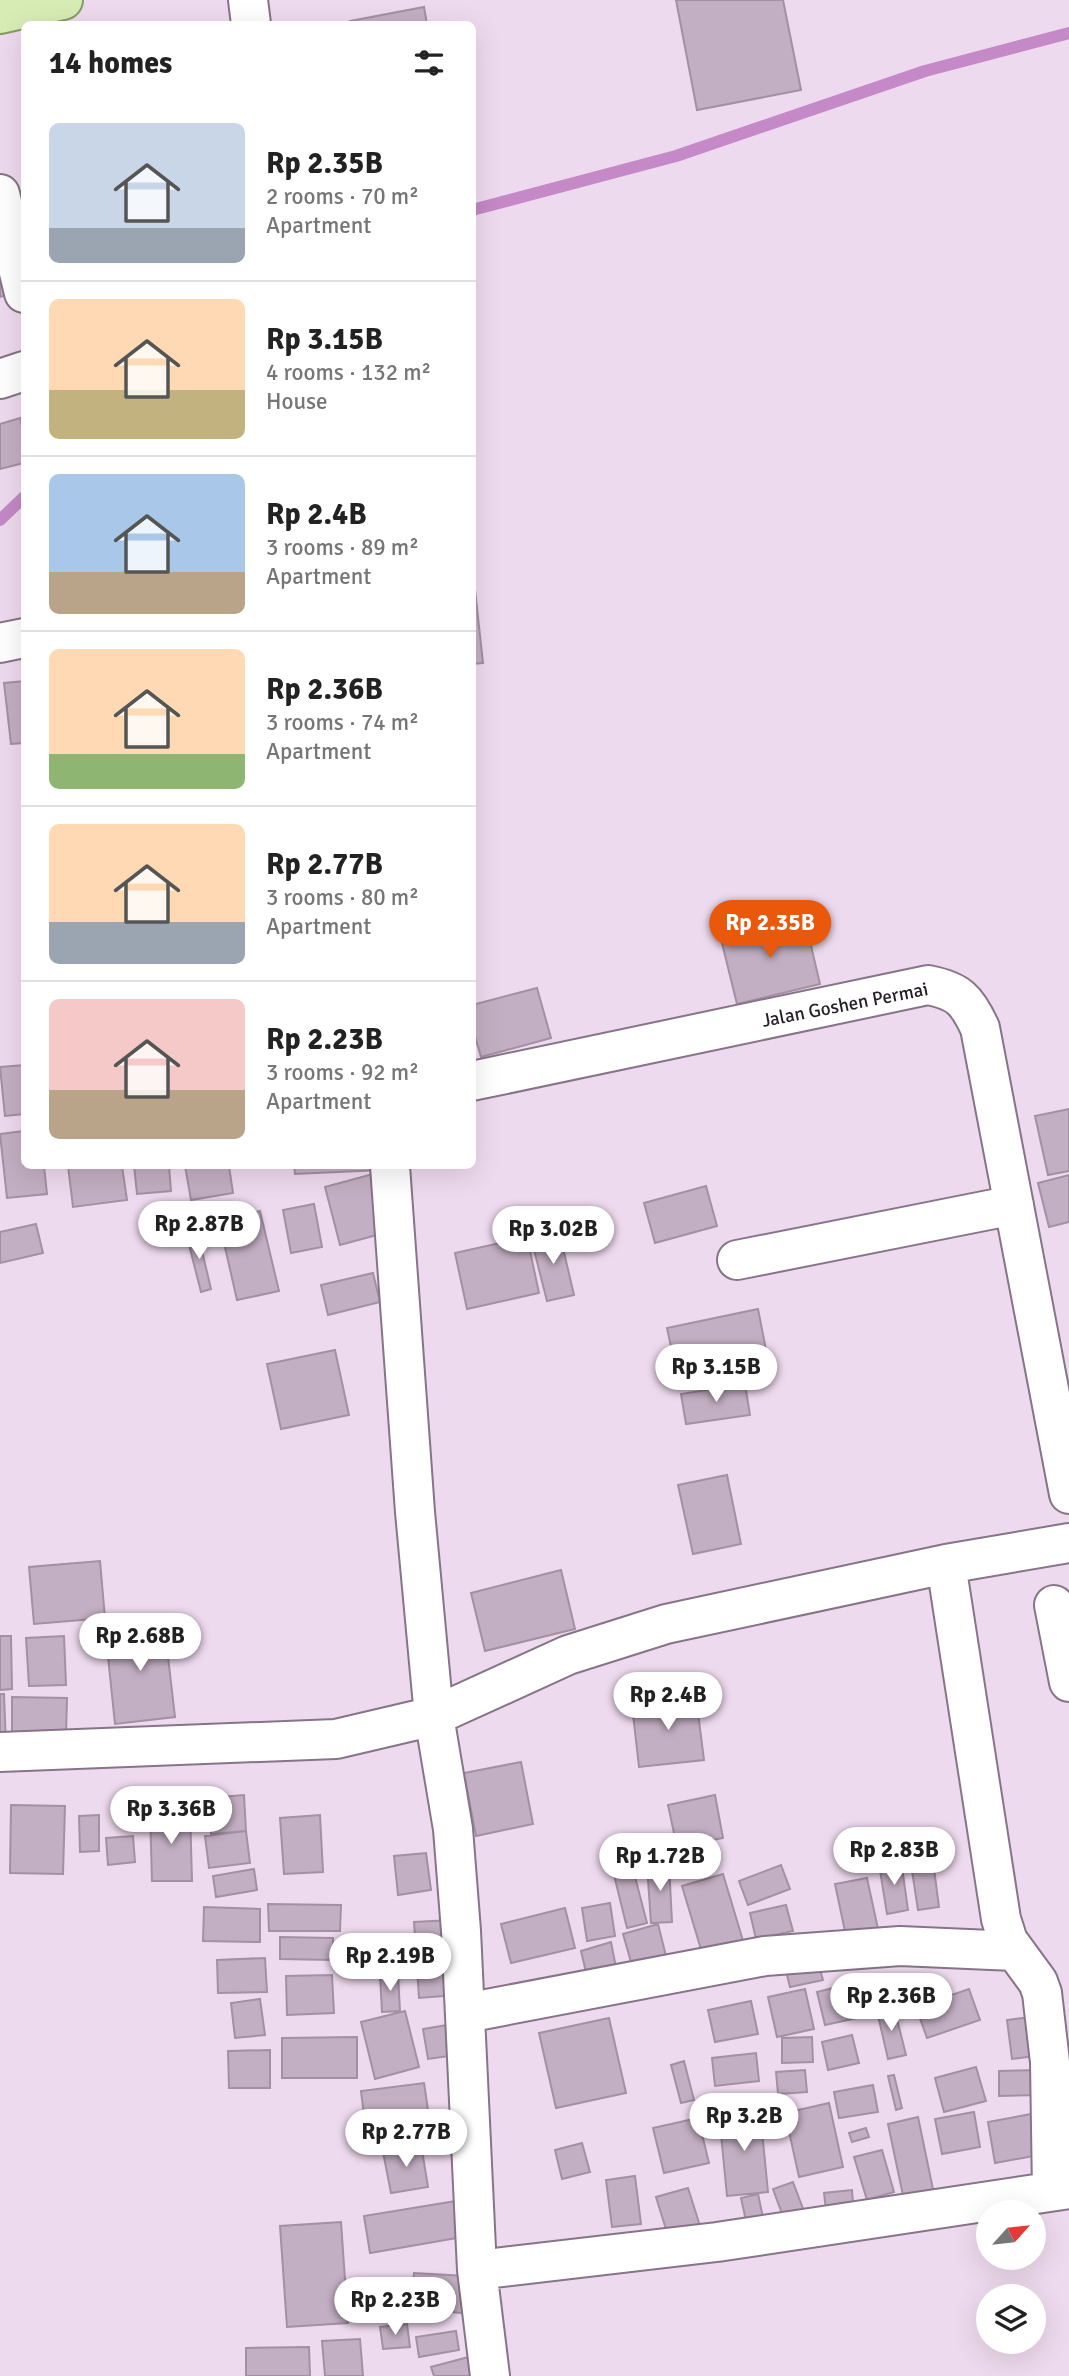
<!DOCTYPE html>
<meta charset="utf-8">
<style>
:root{--surface:#fff;--page:#f6f6f6;--text:#222;--muted:#767676;--line:#e0e0e0;--accent:#ea580c}
body{margin:0;font-family:Signika,sans-serif;background:var(--page);color:var(--text);height:100vh;display:flex;flex-direction:column;font-size:26px;white-space:nowrap}
*{box-sizing:border-box;margin:0}
p{font-size:23px;color:var(--muted)}
.icon{flex:none;width:38px;height:38px;fill:none;stroke:currentColor;stroke-width:2;stroke-linecap:round;stroke-linejoin:round}
.map{position:relative;flex:1;overflow:hidden}
.panel{position:absolute;left:21px;top:21px;width:455px;height:1148px;display:flex;flex-direction:column;background:var(--surface);border-radius:10px;box-shadow:0 7px 28px #0002}
.panel>*{flex:none}
.needle{width:46px;rotate:63deg}
.tools{position:absolute;left:976px;top:2200px;display:grid;gap:14px}
.tools a{display:grid;place-items:center;width:70px;height:70px;border-radius:50%;background:var(--surface);box-shadow:0 7px 28px #0002;font-size:35px}
.price{position:absolute;translate:-50% -60px;padding:0 16px;border-radius:24px;background:#fff;color:#222;font-size:23px;line-height:46px;filter:drop-shadow(0 2px 4px #0008)}
.price::after{content:'';position:absolute;left:50%;top:42px;width:21px;height:16px;margin-left:-10px;background:inherit;clip-path:polygon(0 0,100% 0,50% 100%)}
.price.selected{background:var(--accent);color:#fff}
ul{padding:0;list-style:none}
li{display:flex;align-items:center;gap:21px;height:175px;padding:0 28px}
li+li{border-top:2px solid var(--line)}
li span{display:grid;place-items:center;flex:none;width:196px;height:140px;border-radius:10px;color:#555}
li>.icon{margin-inline-start:auto}
span .icon{width:84px;height:84px;fill:#fffc;stroke-width:1}
li b{font-size:30px}
h2{display:flex;justify-content:space-between;align-items:center;height:84px;padding:0 28px;font-size:30px}
.map>svg:first-child{display:block}
.lines{fill:none;stroke-linecap:round;stroke-linejoin:round}
.stream{stroke:#c489c6;stroke-width:12}
.building{fill:#c3afc3;stroke:#a390a3;stroke-width:2}
.minor-casing{stroke:#867487;stroke-width:42}
.major-casing{stroke:#889b62;stroke-width:42}
.minor{stroke:#fff;stroke-width:38}
.major{stroke:#d7ecb5;stroke-width:38}
.labels{text-anchor:middle;dominant-baseline:central;stroke-width:5;stroke-linejoin:round;paint-order:stroke}
.street-label{font-size:19px;fill:#261e26;stroke:#fff}
</style>
<div class="map">
<svg width="1069" height="2376" viewBox="0 0 1069 2376">
<rect width="100%" height="100%" fill="#eedaee"/>
<g class="lines">
<path class="stream" d="M472,210L676,156L925,71L1069,33
M0,520L24,497"/>
</g>
<path class="building" d="M676,0H783L801,90L697,110Z
M424,7L427,24H351L350,21Z
M0,264L6,295L0,297Z
M20,418L24,434V463L0,469V424Z
M472,562L483,663L472,664Z
M24,681V743L11,744L4,683Z
M804,916L820,984L737,1004L720,935Z
M537,988L551,1038L481,1057L472,1026V1005Z
M24,1065V1114L5,1116L0,1067Z
M1069,1109V1171L1048,1175L1035,1116Z
M24,1131V1166H44L47,1194L7,1198L0,1134Z
M68,1166H122L127,1200L73,1207Z
M134,1166H169L171,1191L137,1194Z
M185,1166H229L233,1193L191,1200Z
M294,1166H380L381,1170L295,1174Z
M373,1174L388,1232L340,1245L325,1187Z
M1069,1175V1222L1049,1227L1038,1183Z
M706,1186L717,1226L655,1243L644,1203Z
M314,1204L322,1247L291,1253L283,1210Z
M260,1211L279,1291L237,1300L219,1221Z
M36,1224L43,1253L0,1263V1232Z
M197,1230L211,1289L201,1292L186,1233Z
M559,1231L574,1295L547,1301L531,1238Z
M527,1237L539,1293L467,1309L455,1253Z
M373,1273L380,1302L328,1315L321,1285Z
M758,1309L768,1360L678,1379L667,1328Z
M335,1350L349,1415L281,1429L267,1364Z
M745,1384L750,1415L686,1424L681,1394Z
M727,1475L741,1544L693,1554L678,1485Z
M100,1561L105,1618L34,1624L29,1567Z
M561,1570L575,1629L485,1651L471,1593Z
M164,1622L175,1717L115,1724L105,1628Z
M0,1636H11L12,1689L0,1690Z
M64,1636L66,1685L29,1686L26,1638Z
M0,1694H4L6,1746H0Z
M12,1697L67,1698L66,1736H12Z
M696,1697L704,1760L639,1767L632,1705Z
M521,1762L533,1824L476,1836L464,1773Z
M244,1795L246,1831L211,1834L208,1798Z
M715,1795L723,1838L677,1847L668,1805Z
M11,1805L65,1806L63,1874L10,1873Z
M190,1811L192,1881H152L150,1812Z
M99,1815V1851L80,1852L79,1816Z
M320,1815L323,1872L284,1874L280,1818Z
M246,1831L250,1863L209,1868L205,1836Z
M133,1836L135,1862L108,1865L106,1838Z
M426,1853L431,1890L398,1895L394,1856Z
M901,1860L908,1910L887,1914L879,1864Z
M933,1861L939,1907L918,1910L911,1864Z
M669,1864L672,1922L651,1923L647,1865Z
M781,1865L790,1889L748,1905L739,1881Z
M254,1869L257,1890L216,1897L213,1876Z
M633,1869L647,1923L627,1928L614,1875Z
M723,1874L744,1944L703,1956L682,1886Z
M867,1878L878,1929L846,1936L835,1884Z
M610,1903L615,1936L587,1941L582,1908Z
M268,1904L341,1905L340,1931H269Z
M786,1905L793,1931L756,1939L750,1913Z
M204,1907L260,1909V1942L203,1941Z
M565,1908L575,1948L511,1963L501,1924Z
M452,1920L457,1995L419,1998L414,1922Z
M658,1924L667,1960L633,1969L623,1934Z
M280,1937L333,1938V1960L280,1959Z
M611,1942L618,1978L589,1985L581,1951Z
M816,1955L823,1980L790,1987L783,1959Z
M265,1958L267,1992L218,1993L217,1960Z
M398,1974L400,2011L382,2012L380,1975Z
M332,1975L334,2013L287,2015L286,1976Z
M849,1984L857,2018L825,2025L817,1992Z
M805,1989L814,2029L777,2037L768,1997Z
M969,1989L980,2020L927,2038L916,2007Z
M260,1999L265,2035L235,2038L231,2003Z
M751,2001L758,2034L715,2042L708,2010Z
M894,2007L906,2055L888,2059L877,2011Z
M405,2011L419,2067L375,2079L361,2022Z
M1039,2016L1044,2055L1012,2059L1007,2020Z
M609,2018L626,2093L556,2108L539,2033Z
M459,2023L464,2054L428,2059L423,2029Z
M852,2035L859,2063L828,2070L822,2042Z
M357,2037V2078H282V2038Z
M812,2037L813,2062L782,2063V2038Z
M270,2050V2088H229L228,2051Z
M756,2053L759,2081L715,2086L712,2058Z
M684,2061L694,2100L681,2103L671,2065Z
M976,2067L986,2101L944,2112L935,2078Z
M805,2070L807,2092L778,2094L776,2072Z
M1043,2070L1044,2095L999,2096V2071Z
M894,2075L902,2108L896,2110L888,2076Z
M424,2083L430,2123L366,2131L361,2091Z
M873,2085L878,2112L839,2118L834,2092Z
M829,2103L843,2167L799,2177L785,2113Z
M760,2110L768,2192L727,2196L719,2114Z
M974,2112L980,2147L942,2154L935,2119Z
M1042,2112L1050,2153L995,2163L988,2122Z
M918,2117L935,2199L905,2205L888,2124Z
M698,2118L709,2163L664,2173L653,2128Z
M866,2128L869,2137L852,2142L849,2133Z
M582,2143L590,2172L562,2179L555,2150Z
M421,2144L428,2187L391,2193L383,2152Z
M882,2150L894,2192L867,2200L854,2157Z
M635,2176L641,2224L612,2227L606,2180Z
M793,2182L805,2214L785,2222L773,2189Z
M688,2188L701,2229L669,2239L656,2197Z
M852,2190L854,2217L827,2219L824,2193Z
M758,2194L765,2227L748,2230L741,2198Z
M456,2201L463,2237L370,2253L364,2216Z
M341,2222L348,2323L287,2327L280,2226Z
M414,2273L465,2276L462,2313L410,2309Z
M407,2324L410,2347L383,2349L380,2327Z
M456,2331L459,2350L419,2357L416,2337Z
M360,2339L363,2376H325L322,2341Z
M309,2347L310,2376H246V2348Z
M472,2356L477,2376H434L431,2367Z"/>
<g class="lines">
<g class="minor-casing">
<path id="minor" d="M248,0L251,24
M0,194L24,293
M0,379L24,371
M0,643L24,638
M472,1081L928,985C959,991 967,1000 980,1028L1069,1494
M390,1166L415,1512L434,1716L453,1829L461,1931L477,2270L490,2376
M737,1260L1014,1205
M946,1564L1001,1919L1008,1941L1038,1982L1042,1993L1050,2062L1052,2191
M1054,1605L1069,1682
M0,1752L336,1739L434,1716L568,1655L666,1624L946,1564L1069,1543
M466,2013L765,1956L900,1946L1014,1951
M477,2270L717,2242L1069,2189"/>
</g>
<g class="major-casing">
<path id="major" d="M0,14L63,0"/>
</g>
<use href="#minor" class="minor"/>
<use href="#major" class="major"/>
</g>
<g class="labels">
<g class="street-label">
<text transform="translate(845 1005) rotate(-11)">Jalan Goshen Permai</text>
</g>
</g>
</svg>
<div class="tools">
<a><svg class="needle" viewBox="-14 -14 28 28"><path d="M0-13l5 13h-10z" fill="#e53935"/><path d="M0 13l5-13h-10z" fill="#767676"/></svg></a>
<a><svg class="icon" aria-label="layers" viewBox="0 0 24 24"><path d="M12 4l9 5-9 5-9-5zM3 14l9 5 9-5"/></svg></a>
</div>
<b class="price selected" style="left:770px;top:960px">Rp 2.35B</b>
<b class="price" style="left:199px;top:1261px">Rp 2.87B</b>
<b class="price" style="left:553px;top:1266px">Rp 3.02B</b>
<b class="price" style="left:716px;top:1404px">Rp 3.15B</b>
<b class="price" style="left:140px;top:1673px">Rp 2.68B</b>
<b class="price" style="left:668px;top:1732px">Rp 2.4B</b>
<b class="price" style="left:171px;top:1846px">Rp 3.36B</b>
<b class="price" style="left:894px;top:1887px">Rp 2.83B</b>
<b class="price" style="left:660px;top:1893px">Rp 1.72B</b>
<b class="price" style="left:390px;top:1993px">Rp 2.19B</b>
<b class="price" style="left:891px;top:2033px">Rp 2.36B</b>
<b class="price" style="left:744px;top:2153px">Rp 3.2B</b>
<b class="price" style="left:406px;top:2169px">Rp 2.77B</b>
<b class="price" style="left:395px;top:2337px">Rp 2.23B</b>
<section class="panel">
<h2>14 homes<svg class="icon" aria-label="filters" viewBox="0 0 24 24"><path d="M4 7h16M4 17h16"/><circle cx="9" cy="7" r="2"/><circle cx="15" cy="17" r="2"/></svg></h2>
<ul>
<li><span style="background:linear-gradient(#c9d6e8 75%,#9aa5b1 0)"><svg class="icon" aria-label="home" viewBox="0 0 24 24"><path d="M3 11l9-7 9 7M6 9v11h12V9"/></svg></span><div><b>Rp 2.35B</b><p>2 rooms · 70 m²</p><p>Apartment</p></div></li>
<li><span style="background:linear-gradient(#ffd9b3 65%,#c2b280 0)"><svg class="icon" aria-label="home" viewBox="0 0 24 24"><path d="M3 11l9-7 9 7M6 9v11h12V9"/></svg></span><div><b>Rp 3.15B</b><p>4 rooms · 132 m²</p><p>House</p></div></li>
<li><span style="background:linear-gradient(#a9c7e8 70%,#b9a48a 0)"><svg class="icon" aria-label="home" viewBox="0 0 24 24"><path d="M3 11l9-7 9 7M6 9v11h12V9"/></svg></span><div><b>Rp 2.4B</b><p>3 rooms · 89 m²</p><p>Apartment</p></div></li>
<li><span style="background:linear-gradient(#ffd9b3 75%,#8fb573 0)"><svg class="icon" aria-label="home" viewBox="0 0 24 24"><path d="M3 11l9-7 9 7M6 9v11h12V9"/></svg></span><div><b>Rp 2.36B</b><p>3 rooms · 74 m²</p><p>Apartment</p></div></li>
<li><span style="background:linear-gradient(#ffd9b3 70%,#9aa5b1 0)"><svg class="icon" aria-label="home" viewBox="0 0 24 24"><path d="M3 11l9-7 9 7M6 9v11h12V9"/></svg></span><div><b>Rp 2.77B</b><p>3 rooms · 80 m²</p><p>Apartment</p></div></li>
<li><span style="background:linear-gradient(#f6c9c9 65%,#b9a48a 0)"><svg class="icon" aria-label="home" viewBox="0 0 24 24"><path d="M3 11l9-7 9 7M6 9v11h12V9"/></svg></span><div><b>Rp 2.23B</b><p>3 rooms · 92 m²</p><p>Apartment</p></div></li>
</ul>
</section>
</div>
